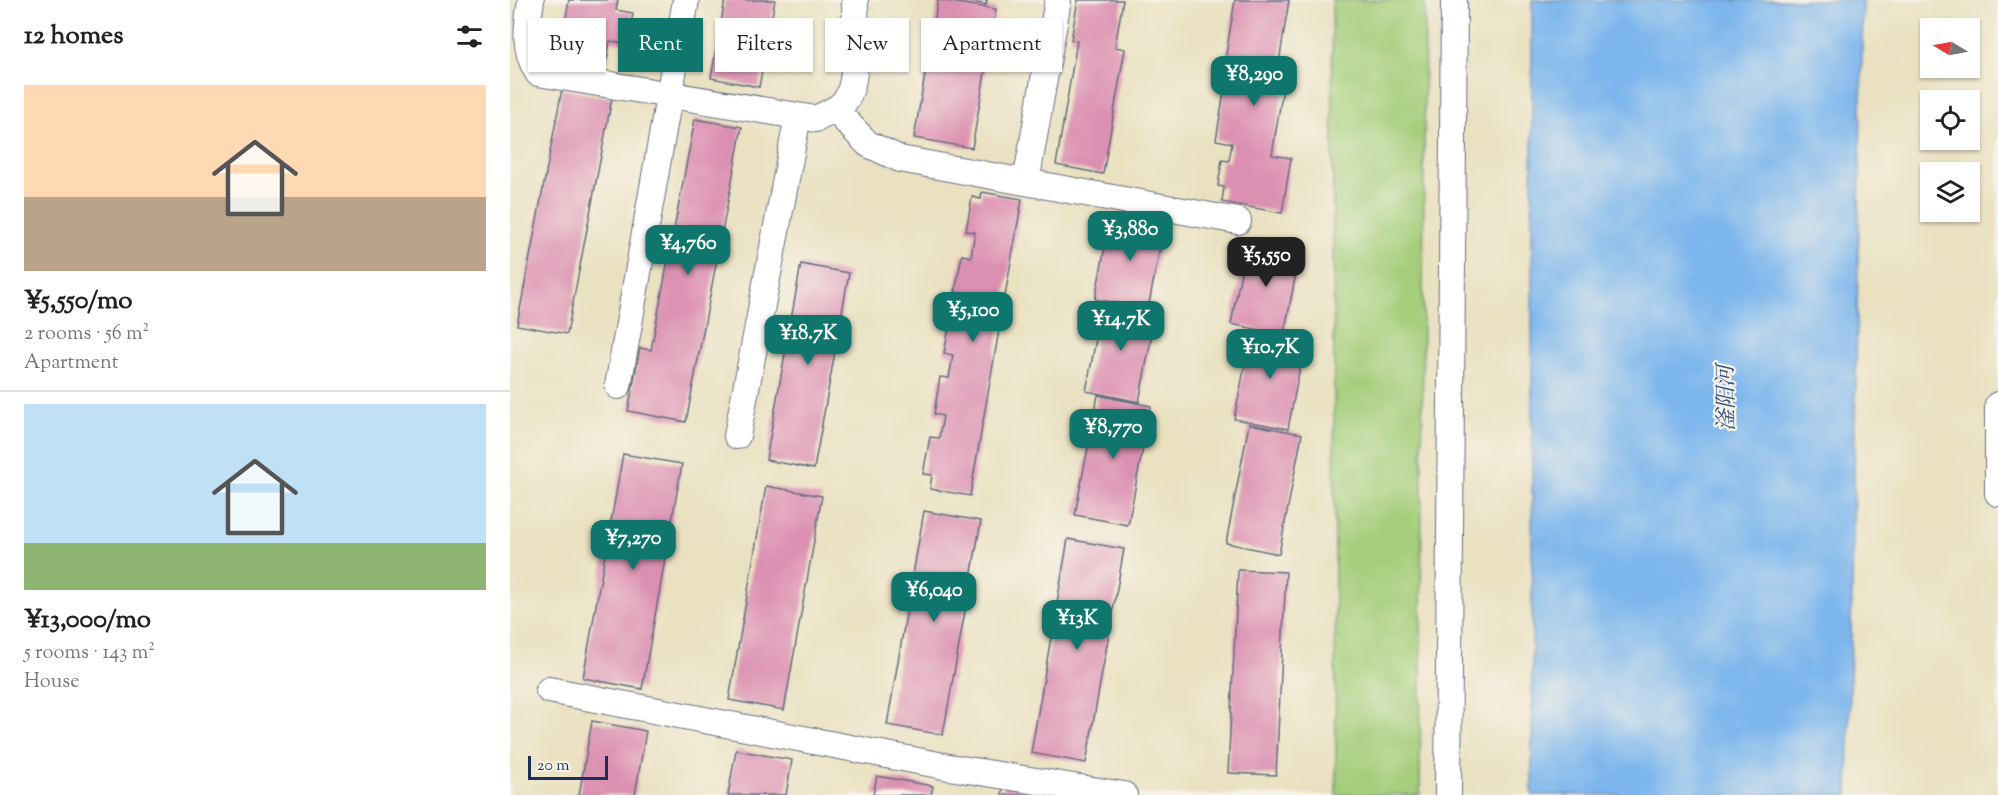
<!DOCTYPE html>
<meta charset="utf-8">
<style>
:root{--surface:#fff;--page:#f6f6f6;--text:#222;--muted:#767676;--line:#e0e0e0;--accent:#0f766e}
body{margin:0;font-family:"Sorts Mill Goudy","Noto Serif SC",serif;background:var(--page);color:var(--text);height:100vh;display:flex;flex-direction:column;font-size:22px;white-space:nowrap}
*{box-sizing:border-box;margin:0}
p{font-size:20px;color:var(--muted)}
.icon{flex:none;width:33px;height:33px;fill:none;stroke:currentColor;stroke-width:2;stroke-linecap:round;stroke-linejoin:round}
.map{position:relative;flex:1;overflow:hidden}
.sheet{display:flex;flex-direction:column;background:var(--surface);width:510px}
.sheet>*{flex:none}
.top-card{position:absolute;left:18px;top:18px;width:570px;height:54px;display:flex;gap:12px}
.needle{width:39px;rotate:280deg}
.buttons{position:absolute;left:1410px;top:18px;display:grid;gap:12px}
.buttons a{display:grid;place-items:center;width:60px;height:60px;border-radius:0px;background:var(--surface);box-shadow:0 2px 4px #0004;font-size:30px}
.scale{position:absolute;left:18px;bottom:15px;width:80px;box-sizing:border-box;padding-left:6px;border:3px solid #1b2f5e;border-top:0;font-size:16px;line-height:21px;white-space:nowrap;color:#1b2f5e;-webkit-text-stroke:4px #f7f3e8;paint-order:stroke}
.price{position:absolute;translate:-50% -51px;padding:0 14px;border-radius:12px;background:var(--accent);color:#fff;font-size:20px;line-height:39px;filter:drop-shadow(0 2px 3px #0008)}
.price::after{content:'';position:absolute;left:50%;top:36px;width:18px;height:14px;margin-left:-9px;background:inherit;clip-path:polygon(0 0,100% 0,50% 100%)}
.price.active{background:#222;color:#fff}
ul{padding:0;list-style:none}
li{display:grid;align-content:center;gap:12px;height:318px;padding:0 24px}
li+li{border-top:2px solid var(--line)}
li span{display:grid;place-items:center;height:186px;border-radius:0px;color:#555}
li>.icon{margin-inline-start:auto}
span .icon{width:108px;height:108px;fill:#fffc;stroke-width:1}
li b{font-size:26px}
h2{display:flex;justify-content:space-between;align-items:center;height:72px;padding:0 24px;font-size:26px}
.tag{padding:0 21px;border-radius:0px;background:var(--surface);box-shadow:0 2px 4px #0004;font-size:21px;line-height:54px}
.tag.active{background:var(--accent);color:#fff}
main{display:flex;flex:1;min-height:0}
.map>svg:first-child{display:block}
.green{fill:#a4ce7a;stroke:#607e6c;stroke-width:1.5}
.water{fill:#7cb6ed;stroke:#4c72a6;stroke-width:1.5}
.building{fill:#dc90b1}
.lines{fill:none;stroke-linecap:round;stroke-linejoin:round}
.minor-casing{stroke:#636d81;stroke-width:28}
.minor{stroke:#fff;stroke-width:26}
.labels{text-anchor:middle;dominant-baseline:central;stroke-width:4.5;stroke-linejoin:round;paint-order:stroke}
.water-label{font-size:22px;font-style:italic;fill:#335182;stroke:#f7f3e8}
</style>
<main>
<section class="sheet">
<h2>12 homes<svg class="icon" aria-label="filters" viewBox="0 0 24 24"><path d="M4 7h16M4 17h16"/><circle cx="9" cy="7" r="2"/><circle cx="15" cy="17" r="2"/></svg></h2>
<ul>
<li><span style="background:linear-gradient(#ffd9b3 60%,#b9a48a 0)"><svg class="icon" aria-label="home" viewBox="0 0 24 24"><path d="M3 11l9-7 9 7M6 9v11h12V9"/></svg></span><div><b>¥5,550/mo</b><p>2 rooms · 56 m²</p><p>Apartment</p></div></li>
<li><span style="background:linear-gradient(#bfe0f5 75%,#8fb573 0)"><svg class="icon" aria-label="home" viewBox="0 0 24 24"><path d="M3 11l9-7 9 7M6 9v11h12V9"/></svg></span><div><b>¥13,000/mo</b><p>5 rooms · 143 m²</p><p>House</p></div></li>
</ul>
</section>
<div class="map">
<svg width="1488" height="795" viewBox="0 0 1488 795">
<rect width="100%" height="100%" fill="#f7f3e8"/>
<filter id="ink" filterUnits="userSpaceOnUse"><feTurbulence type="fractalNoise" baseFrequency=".0167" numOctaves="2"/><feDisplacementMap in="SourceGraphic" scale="12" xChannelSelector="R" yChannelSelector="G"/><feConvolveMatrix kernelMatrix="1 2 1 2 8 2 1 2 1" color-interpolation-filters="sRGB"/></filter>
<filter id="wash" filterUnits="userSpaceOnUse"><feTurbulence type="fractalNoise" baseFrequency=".008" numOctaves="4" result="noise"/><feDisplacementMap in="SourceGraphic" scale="24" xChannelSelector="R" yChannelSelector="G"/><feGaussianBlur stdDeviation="1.35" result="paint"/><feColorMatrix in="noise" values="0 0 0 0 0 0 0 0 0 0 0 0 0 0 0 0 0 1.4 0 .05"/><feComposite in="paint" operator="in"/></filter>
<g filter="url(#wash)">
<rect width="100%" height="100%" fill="#eae1c1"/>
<path class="green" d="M822,0H915L910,795H826Z"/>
<path class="water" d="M1022,0H1353L1338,795H1022Z"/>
<g id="blocks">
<path class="building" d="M59,0H108L106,10L123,13L118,44L100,41L97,59L55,51L58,35L53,34Z
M215,0H265L249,87L201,78Z
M428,0L486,9L462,148L404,138Z
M452,0H477L476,5Z
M568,0H613L605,47L615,49L593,174L546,165L567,41L561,40Z
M725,0H779L768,69L776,70L762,155L781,158L772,213L712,202L714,187L708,186L712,160L719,161L722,143L706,140L718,68L714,67Z
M52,89L102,98L57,334L7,325Z
M185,119L232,127L176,422L118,411L130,348L141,350Z
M472,192L512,199L460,496L420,489L422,475L413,474L420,437L429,438L433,416L424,414L430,377L439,378L443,355L434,353L441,317L450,318L454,294L445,292L452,255L461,257L465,232L456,231L462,197L471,199Z
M601,216L654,226L638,309L585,299Z
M737,242L790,252L774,335L721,324Z
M291,264L339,273L304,469L256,460Z
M593,303L646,313L629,402L576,391Z
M742,331L795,341L778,429L724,419Z
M588,395L641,406L618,525L565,515Z
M739,424L792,434L769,554L716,543Z
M113,454L172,464L132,689L73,678Z
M256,486L312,496L274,710L219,700Z
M414,511L471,521L433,735L377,725Z
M558,539L614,549L576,763L521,753Z
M728,570L776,572L766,775L718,773Z
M82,721L136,731L125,795H69Z
M226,750L282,760L276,795H218Z
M367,776L423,786L421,795H363Z
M494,783L547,795H492Z"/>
</g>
</g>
<g filter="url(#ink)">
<use href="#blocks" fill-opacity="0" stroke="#636d81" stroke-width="1.5"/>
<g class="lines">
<g class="minor-casing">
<path id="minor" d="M21,0C17,26 13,49 28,73L306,119C315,114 327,110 334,102C350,85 345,24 345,0
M325,110L358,144L390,159L728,221
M516,182L548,0
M108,386L176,0
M1488,405V493
M227,436L288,116
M39,690L439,767L614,795
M938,795L944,0"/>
</g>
<use href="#minor" class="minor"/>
</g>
</g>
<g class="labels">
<g class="water-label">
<text transform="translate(1218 398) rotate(-91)">滏阳河</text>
</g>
</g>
</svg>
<div class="buttons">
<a><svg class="needle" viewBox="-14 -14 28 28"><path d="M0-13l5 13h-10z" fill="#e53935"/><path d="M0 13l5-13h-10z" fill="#767676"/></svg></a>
<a><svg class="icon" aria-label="locate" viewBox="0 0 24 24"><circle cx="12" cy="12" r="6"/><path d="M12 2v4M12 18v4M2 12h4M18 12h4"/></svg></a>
<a><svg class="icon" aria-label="layers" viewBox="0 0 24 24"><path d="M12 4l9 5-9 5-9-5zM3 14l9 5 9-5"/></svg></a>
</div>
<div class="scale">20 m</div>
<b class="price" style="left:744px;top:107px">¥8,290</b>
<b class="price" style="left:620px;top:262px">¥3,880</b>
<b class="price" style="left:178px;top:276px">¥4,760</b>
<b class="price active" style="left:756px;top:288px">¥5,550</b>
<b class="price" style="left:463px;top:343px">¥5,100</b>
<b class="price" style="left:611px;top:352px">¥14.7K</b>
<b class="price" style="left:298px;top:366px">¥18.7K</b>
<b class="price" style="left:760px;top:380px">¥10.7K</b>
<b class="price" style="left:603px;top:460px">¥8,770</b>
<b class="price" style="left:123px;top:571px">¥7,270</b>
<b class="price" style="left:424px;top:623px">¥6,040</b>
<b class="price" style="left:567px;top:651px">¥13K</b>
<div class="top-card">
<a class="tag">Buy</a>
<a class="tag active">Rent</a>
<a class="tag">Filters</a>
<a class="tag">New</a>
<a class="tag">Apartment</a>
</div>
</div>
</main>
